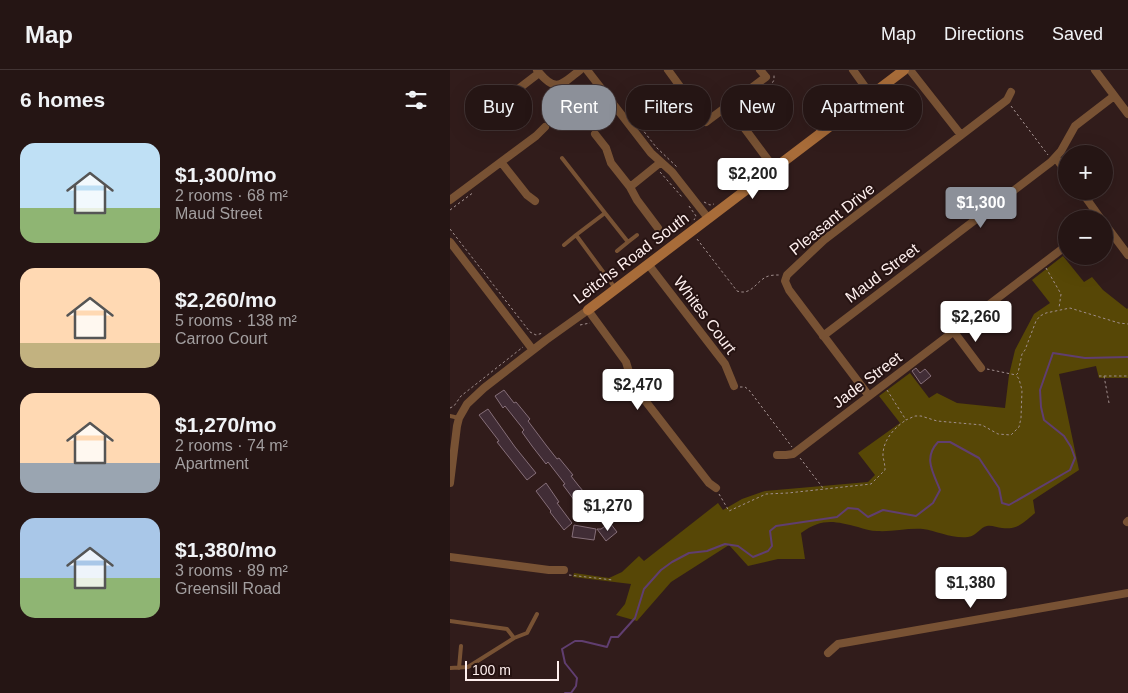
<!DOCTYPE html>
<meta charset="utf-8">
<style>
:root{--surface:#251514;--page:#2d1e1d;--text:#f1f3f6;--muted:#a39fa0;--line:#423434;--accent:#8c9099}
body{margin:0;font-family:Helvetica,sans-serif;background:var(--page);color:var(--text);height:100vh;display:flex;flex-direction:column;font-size:19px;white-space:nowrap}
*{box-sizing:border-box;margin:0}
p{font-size:16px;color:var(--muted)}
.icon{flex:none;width:28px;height:28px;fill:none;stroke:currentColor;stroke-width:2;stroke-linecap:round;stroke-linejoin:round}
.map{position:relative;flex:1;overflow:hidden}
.panel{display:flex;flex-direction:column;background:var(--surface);width:450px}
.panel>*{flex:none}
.hud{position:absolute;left:15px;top:15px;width:475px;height:45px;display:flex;gap:10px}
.fabs{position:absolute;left:608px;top:75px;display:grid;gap:10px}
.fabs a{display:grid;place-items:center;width:55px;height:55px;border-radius:50%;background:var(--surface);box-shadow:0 5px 20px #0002,0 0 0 1px var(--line);font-size:25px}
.scale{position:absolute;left:15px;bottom:12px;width:94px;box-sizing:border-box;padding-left:5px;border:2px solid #feefee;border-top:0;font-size:14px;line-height:18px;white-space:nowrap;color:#feefee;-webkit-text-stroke:4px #261312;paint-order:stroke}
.price{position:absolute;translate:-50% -42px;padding:0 11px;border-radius:5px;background:#fff;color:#222;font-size:16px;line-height:32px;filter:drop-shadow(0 1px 2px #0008)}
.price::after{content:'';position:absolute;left:50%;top:30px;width:15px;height:11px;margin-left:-8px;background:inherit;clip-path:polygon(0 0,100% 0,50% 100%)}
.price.on{background:var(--accent);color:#fff}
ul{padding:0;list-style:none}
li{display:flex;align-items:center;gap:15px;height:125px;padding:0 20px}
li span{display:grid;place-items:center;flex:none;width:140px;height:100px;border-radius:15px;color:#555}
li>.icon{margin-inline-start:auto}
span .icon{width:60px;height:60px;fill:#fffc;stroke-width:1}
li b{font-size:21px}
h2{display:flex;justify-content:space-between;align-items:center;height:60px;padding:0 20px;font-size:21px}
.tag{padding:0 18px;border-radius:20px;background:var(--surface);box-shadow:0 5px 20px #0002,0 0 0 1px var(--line);font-size:18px;line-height:45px}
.tag.on{background:var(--accent);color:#fff}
header{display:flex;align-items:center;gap:30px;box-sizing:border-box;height:70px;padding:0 25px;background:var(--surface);border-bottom:1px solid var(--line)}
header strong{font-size:24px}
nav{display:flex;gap:28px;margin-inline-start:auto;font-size:18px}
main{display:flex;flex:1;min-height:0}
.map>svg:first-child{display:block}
.green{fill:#574706}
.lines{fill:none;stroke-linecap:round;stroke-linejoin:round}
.stream{stroke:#603e70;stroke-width:2}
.building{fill:#412d36;stroke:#866f79}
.path{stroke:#a08e8d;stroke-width:1;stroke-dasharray:2.5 2.5;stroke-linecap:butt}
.lane{stroke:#785234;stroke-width:4}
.street{stroke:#785234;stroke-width:8}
.secondary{stroke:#a86c39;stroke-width:10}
.labels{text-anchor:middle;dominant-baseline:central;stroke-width:4;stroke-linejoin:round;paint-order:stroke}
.street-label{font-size:16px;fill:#feefee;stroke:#261312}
</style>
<header>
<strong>Map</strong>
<nav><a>Map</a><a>Directions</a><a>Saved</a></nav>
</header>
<main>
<section class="panel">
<h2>6 homes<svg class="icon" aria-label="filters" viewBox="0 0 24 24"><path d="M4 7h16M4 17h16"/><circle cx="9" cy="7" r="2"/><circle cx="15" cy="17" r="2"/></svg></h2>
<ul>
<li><span style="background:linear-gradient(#bfe0f5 65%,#8fb573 0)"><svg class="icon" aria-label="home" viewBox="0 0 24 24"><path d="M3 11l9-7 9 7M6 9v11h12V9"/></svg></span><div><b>$1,300/mo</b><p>2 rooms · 68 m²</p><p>Maud Street</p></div></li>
<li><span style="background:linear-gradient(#ffd9b3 75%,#c2b280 0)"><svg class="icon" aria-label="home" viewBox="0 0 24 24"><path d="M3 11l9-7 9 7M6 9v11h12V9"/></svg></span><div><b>$2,260/mo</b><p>5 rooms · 138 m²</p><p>Carroo Court</p></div></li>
<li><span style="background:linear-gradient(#ffd9b3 70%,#9aa5b1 0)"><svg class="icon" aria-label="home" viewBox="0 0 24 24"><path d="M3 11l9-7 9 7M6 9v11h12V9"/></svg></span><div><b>$1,270/mo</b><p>2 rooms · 74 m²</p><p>Apartment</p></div></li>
<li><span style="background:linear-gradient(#a9c7e8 60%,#8fb573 0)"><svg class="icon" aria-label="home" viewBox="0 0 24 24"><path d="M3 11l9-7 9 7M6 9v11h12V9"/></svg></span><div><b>$1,380/mo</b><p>3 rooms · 89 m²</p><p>Greensill Road</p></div></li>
</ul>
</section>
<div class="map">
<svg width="678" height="623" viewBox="0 0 678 623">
<rect width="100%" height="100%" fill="#311c1b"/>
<path class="green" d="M613,186L634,212L642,207L653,220L677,239L678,238V308H649L646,296L609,304L629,400L583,430L585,443C574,452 568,460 552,458C547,458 542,455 537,456C530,457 527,466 518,467C503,469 487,461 473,459C457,458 442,462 427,461C421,461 414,459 408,457C384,451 372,448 351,463L355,489H328L298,496L279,475L221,512L187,551L166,545L175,534L181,514L123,507L124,503L159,508L172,502L189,486L194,491L268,433L273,440L292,429L315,421L418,412L425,405L408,383L450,353L429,326L460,303L479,328L487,323L507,333L555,338L559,305L565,280L584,244L600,233L582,210Z"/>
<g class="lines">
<path class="stream" d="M115,623H121L126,616L127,608L115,593L112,579L125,571H132L157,577L161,567H168L185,548L194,519L211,500L222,492L239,483L257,481L275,474L288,476L303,487L318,481L322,476L320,461L326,456L387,447L398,438L408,439L418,447L433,440L466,446L483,433L490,420C483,402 473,388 488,372H500L529,388L549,418L552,433L559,435L620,400L625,388L621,377L614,366L594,350L591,337L590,320L603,283L635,288L678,287"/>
</g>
<path class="building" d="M466,298L470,303L475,299L481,306L471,314L462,301Z
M54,320L64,333L66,332L80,349L78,351L96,375L107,389L109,388L123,405L121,406L128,415L139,428H140L148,440L140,447L129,433L127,434L119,423L113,415L115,414L98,392L96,394L82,376L72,362L74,360L55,336L53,338L45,326Z
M38,339L65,377L86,403L77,410L47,372L49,371L29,345Z
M96,413L109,432L107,433L122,453L114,460L100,442L101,441L86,421Z
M160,453L167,462L156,471L147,459H151Z
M124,455L146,459L144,470L122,467Z"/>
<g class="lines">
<path class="path" d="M314,17L321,15L324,10V4
M290,36L302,56
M561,36L598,85
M182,46L206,77L227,97
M210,102L232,127
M254,132L260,135L264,134
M239,136L246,146L244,150
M0,140L24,122
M0,159L80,262L86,265L93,263
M247,169L287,221C301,226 306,212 316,207C320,205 325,205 329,205
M596,198L611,224L609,238
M130,255L140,253
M537,299L566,305L568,303L572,284L575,280L586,251L590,246L596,243L620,238L669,253L678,254
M649,306H678
M654,306L659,333
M290,317H295L299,320L342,377
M437,320L456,350L465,346H471L487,351L532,355L548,364L561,365L569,357L571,348L572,320L569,309L566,305
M0,338L4,336L11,326L73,277
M350,388L373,418
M269,424L279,441L316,424L338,423L421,414L435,400C435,395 434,391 433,387C432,371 444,358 456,350
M119,505L163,510"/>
<path class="lane" d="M112,88L155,143
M126,165L155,143L178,172L167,181
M178,172L187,165
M114,175L126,165L165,218
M0,346L9,348
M0,551L57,559L64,568L18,597L0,598
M64,568L77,563L87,544
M9,598L11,576"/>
<path class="street" d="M87,0C106,24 111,15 130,0
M137,0L201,83L222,102L258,148
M218,0L256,52L316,7L310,0
M403,0L421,25
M460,0L511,65
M645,0L678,44
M63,23L89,3
M278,36L324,98
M145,64L156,78L161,93L180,117L187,130L208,158
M606,88L616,102
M51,92L77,125L85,131
M180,117L211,92
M631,121L651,149
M0,130L86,66L95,57
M654,153L678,185
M0,172L83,280
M198,194L275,294L284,316
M504,262L531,298
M373,266L601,92L611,81L625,56L664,26
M419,326L339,220L335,211L337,205L374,170L557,30L561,22
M327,385H336L343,384L616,176
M0,413L7,356L9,348L17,334L34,318L96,270L138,240L176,292L183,315L259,413L266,418
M677,452L678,451
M0,487L99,500H114
M378,583L388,574L678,523"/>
<path class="secondary" d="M138,240L454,0"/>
</g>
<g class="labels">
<g class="street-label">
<text transform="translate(382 149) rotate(-39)">Pleasant Drive</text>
<text transform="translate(181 188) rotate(-37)">Leitchs Road South</text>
<text transform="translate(432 203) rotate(-37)">Maud Street</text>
<text transform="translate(255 245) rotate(53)">Whites Court</text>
<text transform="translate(417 310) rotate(-37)">Jade Street</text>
</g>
</g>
</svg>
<div class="fabs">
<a>+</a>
<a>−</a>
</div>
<div class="scale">100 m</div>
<b class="price" style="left:303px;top:130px">$2,200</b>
<b class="price on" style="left:531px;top:159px">$1,300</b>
<b class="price" style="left:526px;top:273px">$2,260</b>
<b class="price" style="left:188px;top:341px">$2,470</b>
<b class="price" style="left:158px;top:462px">$1,270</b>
<b class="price" style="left:521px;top:539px">$1,380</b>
<div class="hud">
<a class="tag">Buy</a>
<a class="tag on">Rent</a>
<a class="tag">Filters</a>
<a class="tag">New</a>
<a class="tag">Apartment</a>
</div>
</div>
</main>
